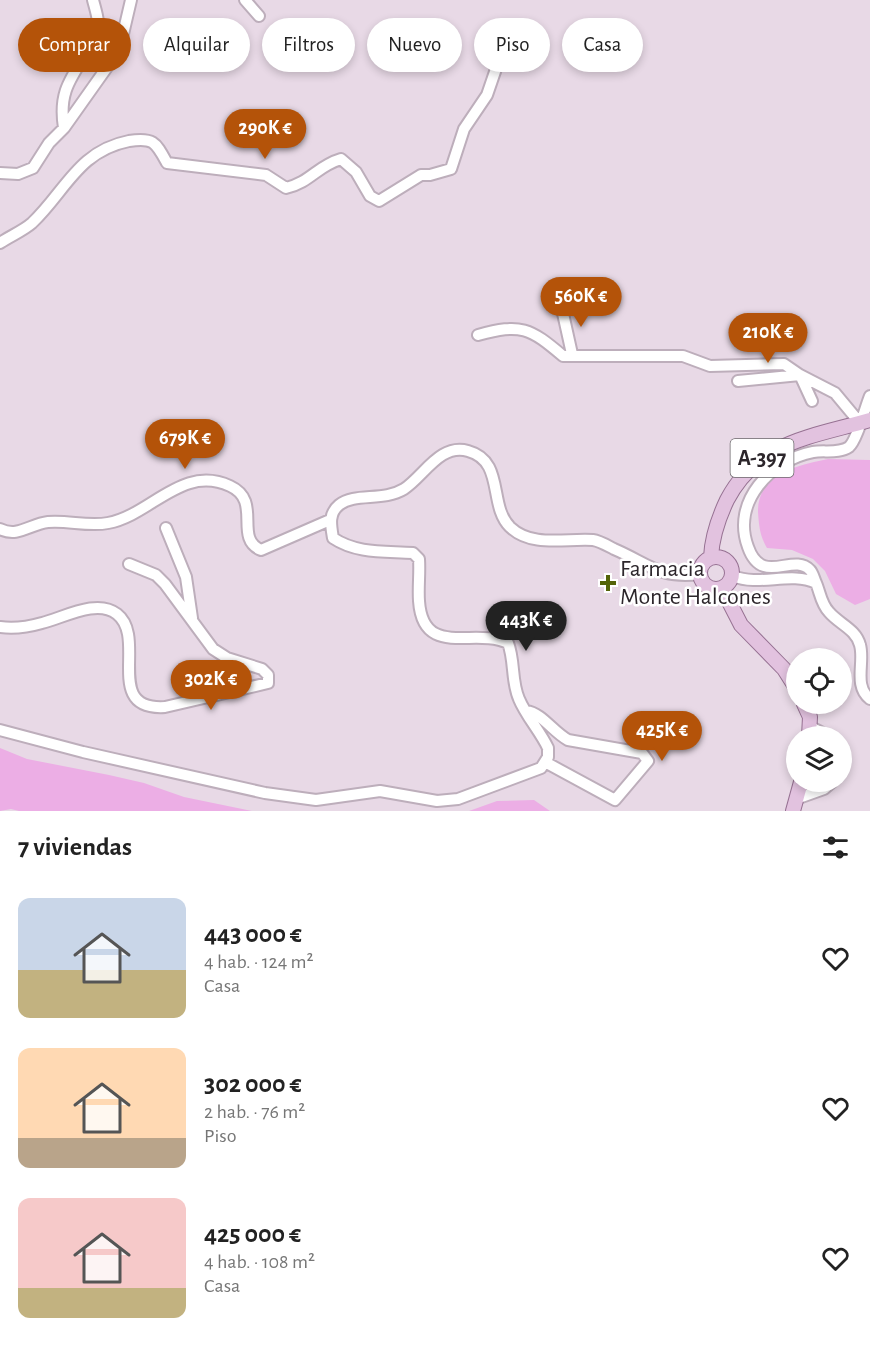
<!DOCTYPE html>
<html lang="es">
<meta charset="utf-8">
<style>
:root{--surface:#fff;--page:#f6f6f6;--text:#222;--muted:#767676;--accent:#b45309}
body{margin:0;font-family:"Alegreya Sans",sans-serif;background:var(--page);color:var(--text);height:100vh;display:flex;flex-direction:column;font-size:22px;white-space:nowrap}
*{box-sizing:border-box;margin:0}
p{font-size:20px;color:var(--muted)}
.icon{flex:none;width:33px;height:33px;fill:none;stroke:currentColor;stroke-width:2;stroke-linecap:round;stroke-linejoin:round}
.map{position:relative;height:811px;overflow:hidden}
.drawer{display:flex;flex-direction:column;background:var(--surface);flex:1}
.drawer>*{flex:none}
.top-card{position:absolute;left:18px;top:18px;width:834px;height:54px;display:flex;gap:12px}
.tools{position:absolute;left:786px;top:648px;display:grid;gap:12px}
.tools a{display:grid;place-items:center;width:66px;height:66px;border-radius:50%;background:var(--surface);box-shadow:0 3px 9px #0003;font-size:30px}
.price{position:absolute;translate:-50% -51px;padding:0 14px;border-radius:21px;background:var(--accent);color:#fff;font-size:20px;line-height:39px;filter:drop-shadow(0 2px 3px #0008)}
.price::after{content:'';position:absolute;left:50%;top:36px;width:18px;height:14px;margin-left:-9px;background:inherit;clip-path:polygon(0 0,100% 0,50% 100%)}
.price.active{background:#222;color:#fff}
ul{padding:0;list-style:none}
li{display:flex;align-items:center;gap:18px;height:150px;padding:0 18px}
li span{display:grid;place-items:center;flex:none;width:168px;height:120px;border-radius:12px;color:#555}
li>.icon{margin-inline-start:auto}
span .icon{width:72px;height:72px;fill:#fffc;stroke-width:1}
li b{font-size:26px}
h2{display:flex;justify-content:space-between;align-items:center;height:72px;padding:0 18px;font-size:26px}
.chip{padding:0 21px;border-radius:27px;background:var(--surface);box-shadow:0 3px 9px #0003;font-size:21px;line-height:54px}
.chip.active{background:var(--accent);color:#fff}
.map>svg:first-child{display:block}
.green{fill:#ecaee5}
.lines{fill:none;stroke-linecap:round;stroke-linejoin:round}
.minor-casing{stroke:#bdaebb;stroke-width:14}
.major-casing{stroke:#967192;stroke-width:16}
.minor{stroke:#fff;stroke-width:10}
.major{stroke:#e2c2df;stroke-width:14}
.poi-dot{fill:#546409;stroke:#fff;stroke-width:2}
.labels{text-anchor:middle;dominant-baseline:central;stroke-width:5;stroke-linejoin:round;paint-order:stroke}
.shield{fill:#fff;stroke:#6b676b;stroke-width:1.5}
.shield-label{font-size:22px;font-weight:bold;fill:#2c262b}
.poi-label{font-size:24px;fill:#2c262b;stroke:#fff;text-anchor:start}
</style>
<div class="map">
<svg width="870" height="811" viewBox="0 0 870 811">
<rect width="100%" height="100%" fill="#e8d9e6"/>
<path class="green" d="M828,459L870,460V599L855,605L836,594L825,571L813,559L792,550L767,548C760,536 759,527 758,512C757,474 798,465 828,459Z
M0,748L27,759L109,775L144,783L184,797L252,811H19L11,809L0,811Z
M534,800L550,811H469L497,801Z"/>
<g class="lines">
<g class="minor-casing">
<path id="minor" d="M245,0L259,16
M64,128C59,97 67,83 84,57C88,51 94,44 96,37C101,24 96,12 93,0
M0,173L18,174L33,168L49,143L64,128L115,56L120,47L131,0
M0,243C10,236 23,231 32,223C65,192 78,151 129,141C154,137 156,143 167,163L266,175L286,188C311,182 317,166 341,159L356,172L370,196L379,201L421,175H430L451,169L464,129L487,95L499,60
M562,309L572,354
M478,335C521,323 530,328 563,356H683L710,366L784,364L800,375L835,393L860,423
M800,375L812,401
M738,381L800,375
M166,528L186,577L192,618
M0,529C18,538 30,524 48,522C68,520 88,527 108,523C151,515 182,464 230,486C263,501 233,538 261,550L330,520
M733,576C760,587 790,571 816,583C820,592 821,604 829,612C839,624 856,629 860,645C865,662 853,686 870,699
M816,583C814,579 813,573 810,570C793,552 762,587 748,547C731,502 771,460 813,452C824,450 839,454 849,447C857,440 865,408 870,396
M0,627C13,629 28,627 42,623C63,618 97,598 117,614C148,638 102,711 165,707L268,683V675L262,669L227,658L213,649L165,584L156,575L129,564
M526,711C542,713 553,732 568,740L642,753L648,761L615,800L545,762
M809,726L828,736
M0,730L83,752L265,793L316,800L380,791L437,801L458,799L541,768L548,757V748C540,731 526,716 519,699C511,681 515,661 508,643C474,627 423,659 419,601C418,587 420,573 419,559L413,553C385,551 357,554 333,538C331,526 328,514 339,505C355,492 383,502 404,489C424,476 440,443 468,451C505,461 488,505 510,527C532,548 566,538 593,540C600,541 608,546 614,549C649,564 659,579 700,574
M796,799L824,789L832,782"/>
</g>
<g class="major-casing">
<path id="major" d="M700 573a16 16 0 1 1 32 0a16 16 0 1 1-32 0Z
M711,557C712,536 718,519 727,500C758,441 812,437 870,420
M722,588L741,625L784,669L796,688
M804,704L810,717L809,736
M793,811L801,782"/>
</g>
<use href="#minor" class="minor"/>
<use href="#major" class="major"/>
</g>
<path class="poi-dot" d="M605 574h6v6h6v6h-6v6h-6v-6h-6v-6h6z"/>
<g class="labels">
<rect class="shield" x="730.5" y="439" width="63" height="38" rx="4.5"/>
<g class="shield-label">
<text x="762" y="458">A-397</text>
</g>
<g class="poi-label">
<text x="620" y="569">Farmacia<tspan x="620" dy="28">Monte Halcones</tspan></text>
</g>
</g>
</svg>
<div class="tools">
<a><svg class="icon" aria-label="locate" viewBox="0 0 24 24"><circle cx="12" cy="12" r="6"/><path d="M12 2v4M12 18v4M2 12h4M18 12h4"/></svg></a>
<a><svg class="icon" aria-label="layers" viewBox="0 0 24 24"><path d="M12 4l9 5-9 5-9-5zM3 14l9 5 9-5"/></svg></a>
</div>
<b class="price" style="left:265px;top:160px">290K €</b>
<b class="price" style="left:581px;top:328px">560K €</b>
<b class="price" style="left:768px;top:364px">210K €</b>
<b class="price" style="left:185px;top:470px">679K €</b>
<b class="price active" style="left:526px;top:652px">443K €</b>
<b class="price" style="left:211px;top:711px">302K €</b>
<b class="price" style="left:662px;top:762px">425K €</b>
<div class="top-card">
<a class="chip active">Comprar</a>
<a class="chip">Alquilar</a>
<a class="chip">Filtros</a>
<a class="chip">Nuevo</a>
<a class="chip">Piso</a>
<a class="chip">Casa</a>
</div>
</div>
<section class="drawer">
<h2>7 viviendas<svg class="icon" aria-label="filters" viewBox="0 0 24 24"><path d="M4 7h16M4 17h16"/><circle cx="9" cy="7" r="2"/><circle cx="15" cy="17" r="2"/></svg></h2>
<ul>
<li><span style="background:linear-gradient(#c9d6e8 60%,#c2b280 0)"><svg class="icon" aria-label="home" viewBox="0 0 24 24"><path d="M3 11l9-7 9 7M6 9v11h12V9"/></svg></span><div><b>443 000 €</b><p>4 hab. · 124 m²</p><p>Casa</p></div><svg class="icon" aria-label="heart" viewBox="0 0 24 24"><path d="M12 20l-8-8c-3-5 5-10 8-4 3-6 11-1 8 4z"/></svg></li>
<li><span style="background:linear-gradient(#ffd9b3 75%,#b9a48a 0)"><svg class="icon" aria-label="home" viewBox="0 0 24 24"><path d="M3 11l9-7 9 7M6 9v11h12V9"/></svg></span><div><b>302 000 €</b><p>2 hab. · 76 m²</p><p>Piso</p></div><svg class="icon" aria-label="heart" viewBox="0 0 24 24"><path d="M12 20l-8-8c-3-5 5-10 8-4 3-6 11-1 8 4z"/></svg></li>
<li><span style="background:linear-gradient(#f6c9c9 75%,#c2b280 0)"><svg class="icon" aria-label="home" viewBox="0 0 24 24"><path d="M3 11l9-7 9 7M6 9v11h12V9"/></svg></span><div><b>425 000 €</b><p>4 hab. · 108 m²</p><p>Casa</p></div><svg class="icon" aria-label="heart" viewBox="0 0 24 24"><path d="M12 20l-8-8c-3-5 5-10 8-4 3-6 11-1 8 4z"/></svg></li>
</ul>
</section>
